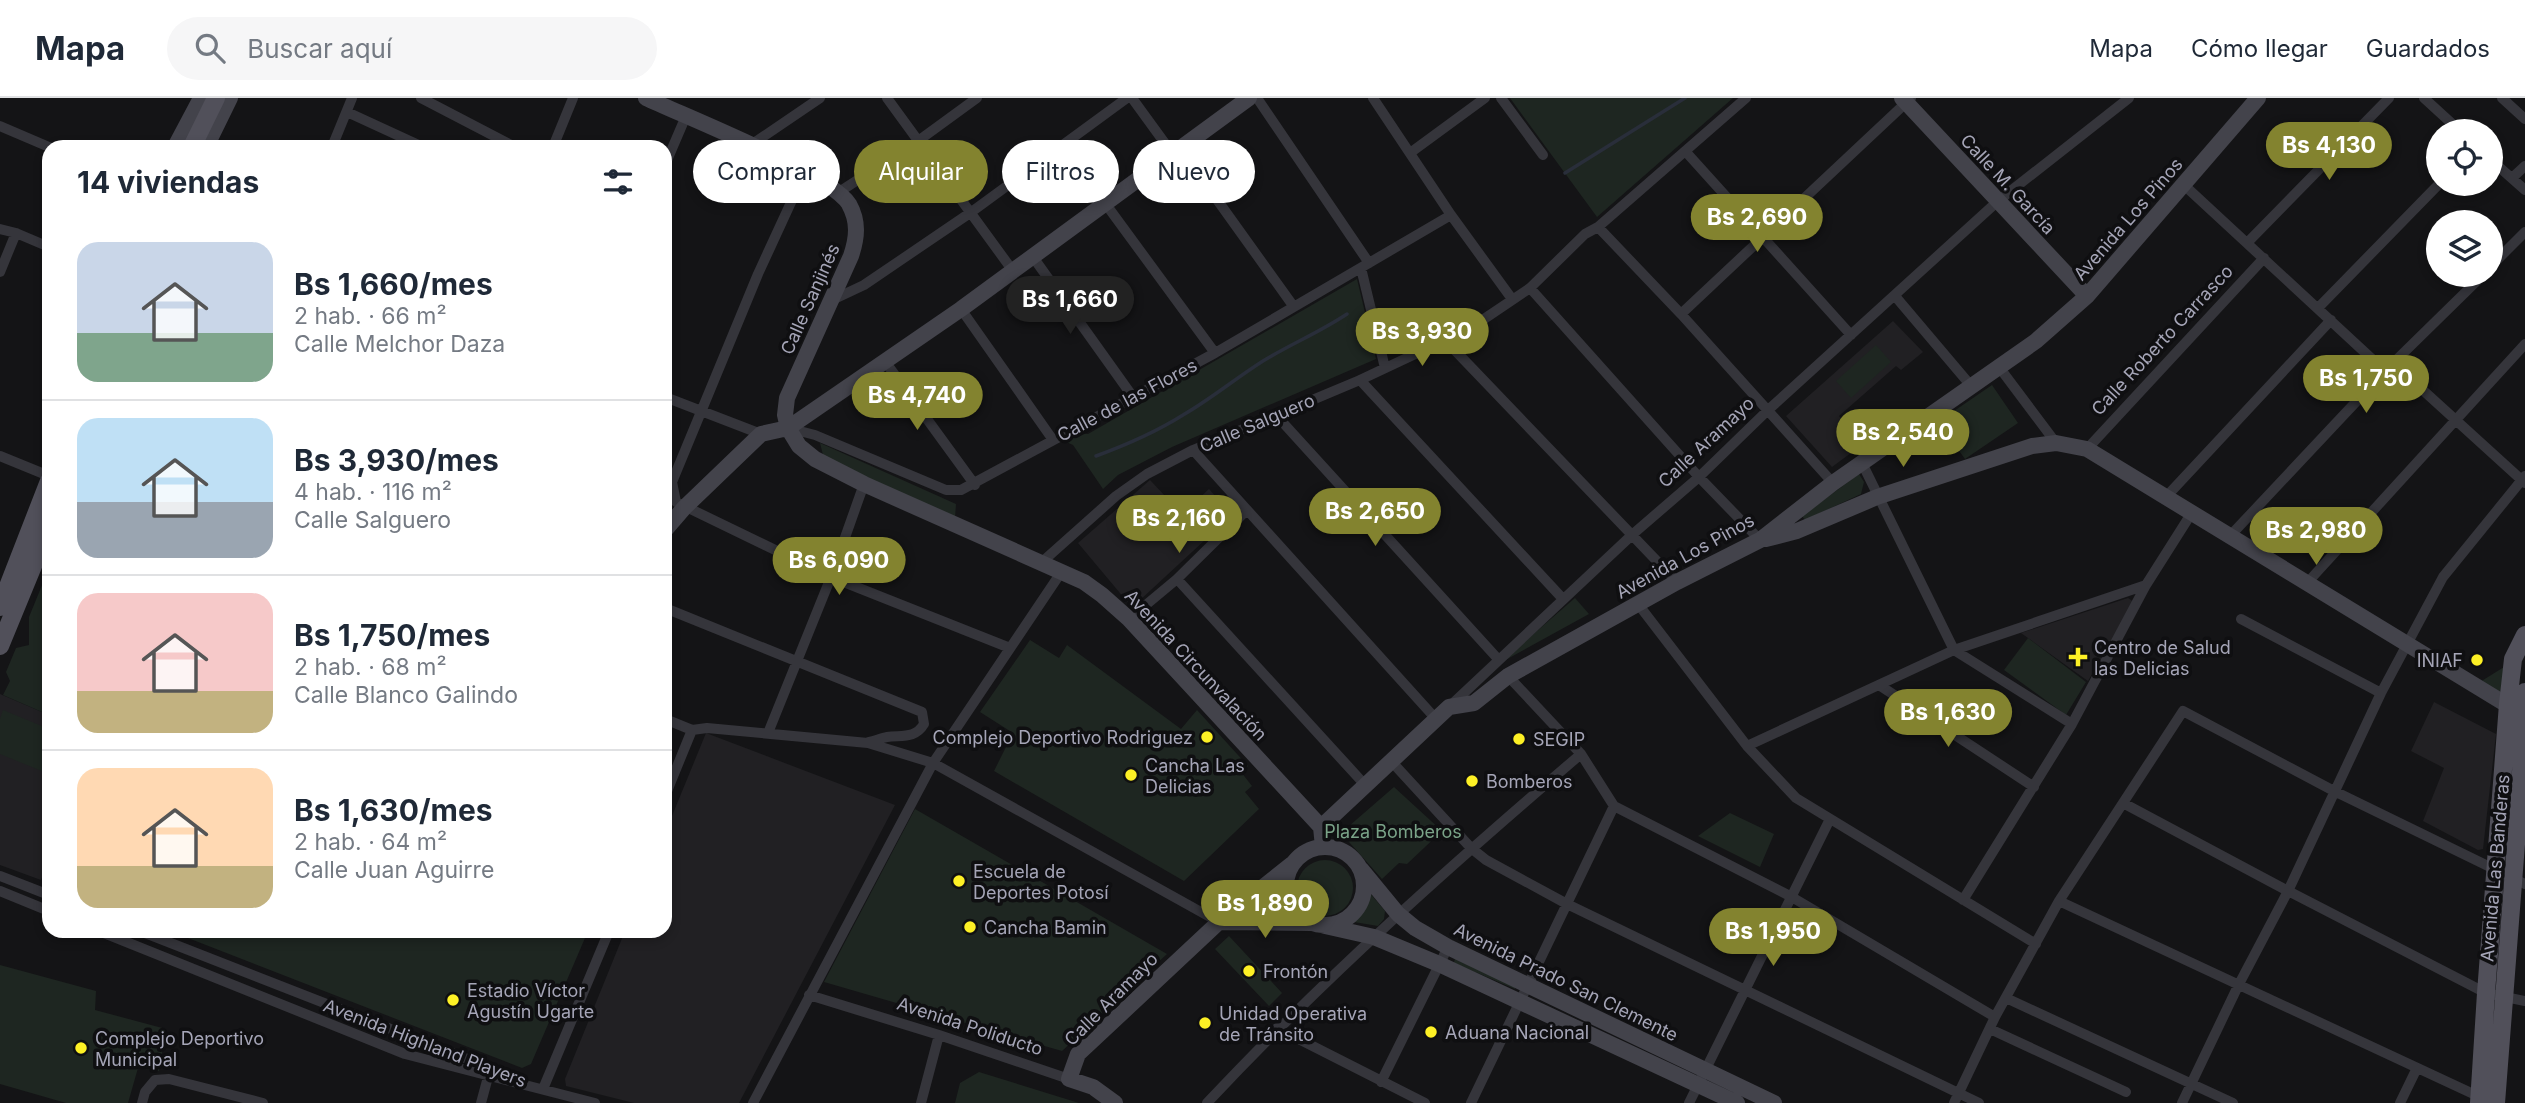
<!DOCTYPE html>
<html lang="es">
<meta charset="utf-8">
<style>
:root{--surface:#fff;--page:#f6f6f7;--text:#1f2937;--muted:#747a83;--line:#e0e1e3;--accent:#83832f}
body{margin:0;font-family:Inter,sans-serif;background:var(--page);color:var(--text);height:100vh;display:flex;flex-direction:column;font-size:26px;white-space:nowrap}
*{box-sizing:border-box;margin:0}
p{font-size:23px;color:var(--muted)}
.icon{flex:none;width:38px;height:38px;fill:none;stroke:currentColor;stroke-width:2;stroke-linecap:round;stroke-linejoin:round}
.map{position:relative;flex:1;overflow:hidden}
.side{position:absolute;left:42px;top:42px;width:630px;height:798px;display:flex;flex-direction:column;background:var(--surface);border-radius:21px;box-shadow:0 4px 10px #0003}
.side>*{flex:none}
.hud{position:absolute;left:693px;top:42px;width:665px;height:63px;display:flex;gap:14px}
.tools{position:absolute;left:2426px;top:21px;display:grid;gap:14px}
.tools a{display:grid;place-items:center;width:77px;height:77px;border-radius:50%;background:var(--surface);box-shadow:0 4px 10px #0003;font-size:35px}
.price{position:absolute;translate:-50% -60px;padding:0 16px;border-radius:24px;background:var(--accent);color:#fff;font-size:23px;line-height:46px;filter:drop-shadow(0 2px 4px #0008)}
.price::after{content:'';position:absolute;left:50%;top:42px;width:21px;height:16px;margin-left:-10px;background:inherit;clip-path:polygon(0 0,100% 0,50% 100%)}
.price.active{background:#222;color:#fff}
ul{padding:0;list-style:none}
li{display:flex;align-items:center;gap:21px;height:175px;padding:0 35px}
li+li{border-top:2px solid var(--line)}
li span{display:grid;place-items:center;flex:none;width:196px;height:140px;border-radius:21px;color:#555}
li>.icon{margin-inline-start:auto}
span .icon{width:84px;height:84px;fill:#fffc;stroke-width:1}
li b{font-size:30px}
h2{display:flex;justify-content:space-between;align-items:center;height:84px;padding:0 35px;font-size:30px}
.pill{padding:0 24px;border-radius:32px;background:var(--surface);box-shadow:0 4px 10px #0003;font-size:24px;line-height:63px}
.pill.active{background:var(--accent);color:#fff}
header{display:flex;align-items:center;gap:42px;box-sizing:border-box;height:98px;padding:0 35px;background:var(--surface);border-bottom:2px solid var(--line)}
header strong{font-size:33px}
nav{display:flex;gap:38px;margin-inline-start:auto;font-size:24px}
.search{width:490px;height:63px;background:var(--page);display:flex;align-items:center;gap:18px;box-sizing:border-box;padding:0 24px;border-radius:38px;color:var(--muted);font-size:26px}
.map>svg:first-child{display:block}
.built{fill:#212023}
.green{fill:#1e2621}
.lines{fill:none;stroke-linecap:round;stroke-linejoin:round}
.stream{stroke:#292e3a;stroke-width:3.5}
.street{stroke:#35353b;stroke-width:10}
.secondary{stroke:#43434b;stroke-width:16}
.primary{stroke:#51505a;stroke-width:18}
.poi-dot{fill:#fdf025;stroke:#0f0f11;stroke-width:2.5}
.labels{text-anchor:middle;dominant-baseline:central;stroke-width:7;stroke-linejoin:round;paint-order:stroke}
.street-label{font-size:18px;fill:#a5a5b7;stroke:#0f0f11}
.poi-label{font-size:18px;fill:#a5a5b7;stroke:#0f0f11;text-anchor:start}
.park-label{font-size:18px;fill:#7aa388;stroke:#0f0f11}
</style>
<header>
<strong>Mapa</strong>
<div class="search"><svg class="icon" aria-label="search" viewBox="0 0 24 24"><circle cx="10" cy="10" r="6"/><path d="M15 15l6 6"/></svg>Buscar aquí</div>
<nav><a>Mapa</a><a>Cómo llegar</a><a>Guardados</a></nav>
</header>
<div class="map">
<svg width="2525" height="1005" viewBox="0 0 2525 1005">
<rect width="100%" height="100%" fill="#141416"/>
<path class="built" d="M1893,223L1923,254L1901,272L1896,268L1839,318L1863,346L1832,369L1786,318Z
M1150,382L1182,416L1209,391L1232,417L1139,503L1130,507L1078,445Z
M2128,500L2134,504L2088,583L2021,535Z
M0,596L49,617V761L41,782L0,767Z
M2434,604L2496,636L2483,751L2478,752L2423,723L2444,670L2411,653Z
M706,635L895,707L739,1005H634L566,988L565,981L625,833H665V735Z"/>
<path class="green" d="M1510,0H1733L1597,119Z
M1357,181L1376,261L1172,349L1118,377L1103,391L1073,347L1064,343L1078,335L1088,336Z
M1876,247L1891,264L1851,300L1836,283Z
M1992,287L2018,325L1965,361L1938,324Z
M820,345L956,406L955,420L829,364L823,357Z
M1859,376L1864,384L1861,396L1805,422L1802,418Z
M49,470V617L3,597L10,583L6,574L16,550L29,547V519Z
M1575,500L1589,516L1500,565Z
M2028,540L2086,584L2066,617L2004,572Z
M1030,542L1059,560L1067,547L1181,631L1197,612L1248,668L1241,674L1252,688L1245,694L1259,711L1184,783L994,673L1013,635L980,614Z
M2504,569L2502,597L2480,584Z
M3,612L49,631V676L0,656V621Z
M1394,689L1442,733L1407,766L1399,765L1382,781L1341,735Z
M915,711L1167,856L1062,953L824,884Z
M1730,715L1774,736L1760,769L1698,738Z
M1297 790a28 28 0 1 1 56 0a28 28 0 1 1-56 0Z
M1278,788V797L1287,816L1255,811Z
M1369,794L1385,813L1384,821L1378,828L1354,824L1367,806Z
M170,833H588L531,966L522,970Z
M1229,838L1282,895L1269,908L1215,851Z
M1455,860L1515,888V891L1454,865Z
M0,867L96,893L95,912L166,931L159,973L138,970L128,1005H66L0,986Z
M979,974L1079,1005H955L960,985Z"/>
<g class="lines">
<path class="stream" d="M1565,75L1685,0
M1096,358C1126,347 1156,334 1183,317C1211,301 1236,280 1263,263C1291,246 1320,234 1347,216"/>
<path class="street" d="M421,0L515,49
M887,0L1013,173
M1132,0L1172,55
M1257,0L1369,165
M1373,0L1451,117L1512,201
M1501,0L1543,57
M2424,0L2460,33
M2502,0L2525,21
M347,14L423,49
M0,28L49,49
M751,47L820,0
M332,49L352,0
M553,49L573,0
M1180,50L1294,209
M1686,54L1851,237
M1410,55L1485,0
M2490,61L2525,92
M665,67L686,18
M805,74L758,176L672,384L676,404L831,479L1010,550
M2512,80L2525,68
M2184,87L2385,273
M839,94L918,43L977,0
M1105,105L1215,255
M1598,129L1681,216L1833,385
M0,131L16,135L49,149
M2247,145L2389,0
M1033,159L1133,299
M2490,169L2525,134
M1361,170L1385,270
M0,174L16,135
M1530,190L1699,379L1760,442
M1895,198L1972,289
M830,203L864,187L970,115L1127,0
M2318,210L2439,86
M961,211L1053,342
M1681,216L1911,0
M1445,242L1677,484
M884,262L975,387
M2393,265L2525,385
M1999,269L2056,345
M1360,282L1563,501
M665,299L761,336
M1276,317L1498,561
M788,330L815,337L946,392H961L1215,255L1451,117
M2087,351L2264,160
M1193,352L1436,621
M0,358L49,378
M1862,365L1954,552L2072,626
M2165,400L2331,222
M2230,438L2385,273L2483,177
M1042,464L1116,398L1147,376L1193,352L1360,282L1445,242L1484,221L1530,190L1585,136L1598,129L1746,0
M1177,481L1366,688
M2307,485L2525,246
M1638,506L1747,648L1796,700L2036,846
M665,510L922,614L924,626C915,641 902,637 887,639C881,640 875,643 869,644
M1129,521L1177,481L1247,412
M2241,521L2381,595
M1508,578L1581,656L1614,708L1790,798L1995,919
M1879,587L2034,689
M1449,609L1633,436L1699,379L1767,313L1998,103L2129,0
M665,621L692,632L707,630L868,645L933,665L1219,824
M768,635L831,479L864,386
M1747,648L1954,552L2146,487
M1392,664L1471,750L1486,762L1567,806L1979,1005
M665,698L692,632
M2123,705L2288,793L2486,895L2525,903
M0,778L49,797
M0,793L49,813
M1963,802L2072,626L2146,487L2191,416
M2059,803L2482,1000
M99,833L405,956L595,1005
M140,833L511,978
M809,897L939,937L1069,981
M2006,900L2233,1005
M1277,930L1425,1005
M1990,931L2126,994
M1381,984L1448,849
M543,991L609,833
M142,1005L145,994L155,982L169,981L263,1005
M481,1005L488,979
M753,1005L933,665L1062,473
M921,1005L939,937
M1207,1005C1324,880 1451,767 1581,656
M1471,1005L1614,708
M1689,1005L1830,721
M1954,1005L1995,919L2059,803L2183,613L2334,693L2525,786
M2182,1005L2238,888L2288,793L2381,595L2443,479L2525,378
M2400,1005L2417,970"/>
<path class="secondary" d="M646,0C684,18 831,76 849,106C859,124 857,140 851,158L787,300L785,317L788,330L799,348L815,361L864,386L1084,484L1102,497L1129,521L1321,729L1323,749
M1902,0L2087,198
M175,49L201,0
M206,49L230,0
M665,432L684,410L761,336L788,330L961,211L1249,0
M1766,441L1797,433L1877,399L2032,348L2056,345L2087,351L2517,613
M1321,729L1449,609L1474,605L1508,578L1677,484L1760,442L1833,385L2036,243L2087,198L2258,0
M1286 788a39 39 0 1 1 78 0a39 39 0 1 1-78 0Z
M1361,771L1398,816L1415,830L1448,849L1774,1005
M1219,824L1311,825
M1325,828L1374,839L1439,866L1737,1005
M1115,1005L1093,989L1069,981L1078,956L1219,824L1292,766"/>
<path class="primary" d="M192,49L216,0
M0,509L49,383
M0,548L49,429
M2479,1005L2486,895L2508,606L2513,561L2525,537
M2496,1005L2520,694L2525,594"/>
</g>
<g class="poi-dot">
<path d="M2074.5 548.5h7v7h7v7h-7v7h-7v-7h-7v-7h7z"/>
<circle cx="2477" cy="562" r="7"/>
<circle cx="1207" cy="639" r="7"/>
<circle cx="1519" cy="641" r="7"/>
<circle cx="1131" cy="677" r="7"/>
<circle cx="1472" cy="683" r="7"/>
<circle cx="959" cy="783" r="7"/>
<circle cx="970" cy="829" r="7"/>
<circle cx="1249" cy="873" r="7"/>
<circle cx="453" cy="902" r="7"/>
<circle cx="1205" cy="925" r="7"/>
<circle cx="1431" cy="934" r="7"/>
<circle cx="81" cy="950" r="7"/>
</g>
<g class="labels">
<g class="street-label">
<text transform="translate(2008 86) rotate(47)">Calle M. García</text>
<text transform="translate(2128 121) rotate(-49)">Avenida Los Pinos</text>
<text transform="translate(810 201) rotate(-66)">Calle Sanjinés</text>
<text transform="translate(2162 242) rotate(-47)">Calle Roberto Carrasco</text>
<text transform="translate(1127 302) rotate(-28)">Calle de las Flores</text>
<text transform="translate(1257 325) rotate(-23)">Calle Salguero</text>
<text transform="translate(1706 344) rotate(-43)">Calle Aramayo</text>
<text transform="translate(1685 458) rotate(-29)">Avenida Los Pinos</text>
<text transform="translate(1196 567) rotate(47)">Avenida Circunvalación</text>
<text transform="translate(2495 770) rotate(-85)">Avenida Las Banderas</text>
<text transform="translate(1566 884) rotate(26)">Avenida Prado San Clemente</text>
<text transform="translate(1111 901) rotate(-45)">Calle Aramayo</text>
<text transform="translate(970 928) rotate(18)">Avenida Poliducto</text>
<text transform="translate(425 945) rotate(21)">Avenida Highland Players</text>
</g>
<g class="poi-label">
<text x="2094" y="549">Centro de Salud<tspan x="2094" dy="21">las Delicias</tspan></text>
<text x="2463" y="562" text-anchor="end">INIAF</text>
<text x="1193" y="639" text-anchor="end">Complejo Deportivo Rodriguez</text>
<text x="1533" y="641">SEGIP</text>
<text x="1145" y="667">Cancha Las<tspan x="1145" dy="21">Delicias</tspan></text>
<text x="1486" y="683">Bomberos</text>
<text x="973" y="773">Escuela de<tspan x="973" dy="21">Deportes Potosí</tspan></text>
<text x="984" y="829">Cancha Bamin</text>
<text x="1263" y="873">Frontón</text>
<text x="467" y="892">Estadio Víctor<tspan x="467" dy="21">Agustín Ugarte</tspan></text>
<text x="1219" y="915">Unidad Operativa<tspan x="1219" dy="21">de Tránsito</tspan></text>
<text x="1445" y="934">Aduana Nacional</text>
<text x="95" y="940">Complejo Deportivo<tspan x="95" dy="21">Municipal</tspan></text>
</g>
<g class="park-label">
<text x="1393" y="733">Plaza Bomberos</text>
</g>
</g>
</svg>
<div class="tools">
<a><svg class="icon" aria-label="locate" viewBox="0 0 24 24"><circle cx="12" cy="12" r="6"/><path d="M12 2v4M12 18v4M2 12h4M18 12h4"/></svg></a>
<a><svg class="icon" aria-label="layers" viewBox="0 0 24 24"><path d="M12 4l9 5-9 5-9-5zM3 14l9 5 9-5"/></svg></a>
</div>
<b class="price" style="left:2329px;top:84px">Bs 4,130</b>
<b class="price" style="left:1757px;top:156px">Bs 2,690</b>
<b class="price active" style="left:1070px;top:238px">Bs 1,660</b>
<b class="price" style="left:1422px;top:270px">Bs 3,930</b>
<b class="price" style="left:2366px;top:317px">Bs 1,750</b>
<b class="price" style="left:917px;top:334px">Bs 4,740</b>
<b class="price" style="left:1903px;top:371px">Bs 2,540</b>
<b class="price" style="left:1375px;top:450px">Bs 2,650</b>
<b class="price" style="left:1179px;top:457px">Bs 2,160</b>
<b class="price" style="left:2316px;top:469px">Bs 2,980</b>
<b class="price" style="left:839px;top:499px">Bs 6,090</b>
<b class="price" style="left:1948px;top:651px">Bs 1,630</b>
<b class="price" style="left:1265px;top:842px">Bs 1,890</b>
<b class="price" style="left:1773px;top:870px">Bs 1,950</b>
<div class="hud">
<a class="pill">Comprar</a>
<a class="pill active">Alquilar</a>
<a class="pill">Filtros</a>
<a class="pill">Nuevo</a>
</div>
<section class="side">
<h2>14 viviendas<svg class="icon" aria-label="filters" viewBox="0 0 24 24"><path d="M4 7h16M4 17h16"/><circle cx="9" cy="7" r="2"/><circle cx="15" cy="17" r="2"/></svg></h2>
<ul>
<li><span style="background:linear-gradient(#c9d6e8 65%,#7fa58c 0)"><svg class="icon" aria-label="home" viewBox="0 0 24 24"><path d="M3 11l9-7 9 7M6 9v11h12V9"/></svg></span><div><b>Bs 1,660/mes</b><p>2 hab. · 66 m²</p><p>Calle Melchor Daza</p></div></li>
<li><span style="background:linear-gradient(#bfe0f5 60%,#9aa5b1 0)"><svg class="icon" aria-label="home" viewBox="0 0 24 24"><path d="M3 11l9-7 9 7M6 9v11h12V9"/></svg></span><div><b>Bs 3,930/mes</b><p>4 hab. · 116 m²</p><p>Calle Salguero</p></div></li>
<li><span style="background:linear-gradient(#f6c9c9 70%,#c2b280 0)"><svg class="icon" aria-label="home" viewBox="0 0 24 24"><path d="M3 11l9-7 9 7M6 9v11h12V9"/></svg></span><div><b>Bs 1,750/mes</b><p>2 hab. · 68 m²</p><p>Calle Blanco Galindo</p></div></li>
<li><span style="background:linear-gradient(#ffd9b3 70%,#c2b280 0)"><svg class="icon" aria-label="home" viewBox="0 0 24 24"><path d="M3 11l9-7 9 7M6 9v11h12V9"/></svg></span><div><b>Bs 1,630/mes</b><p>2 hab. · 64 m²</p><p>Calle Juan Aguirre</p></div></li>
</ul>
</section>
</div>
